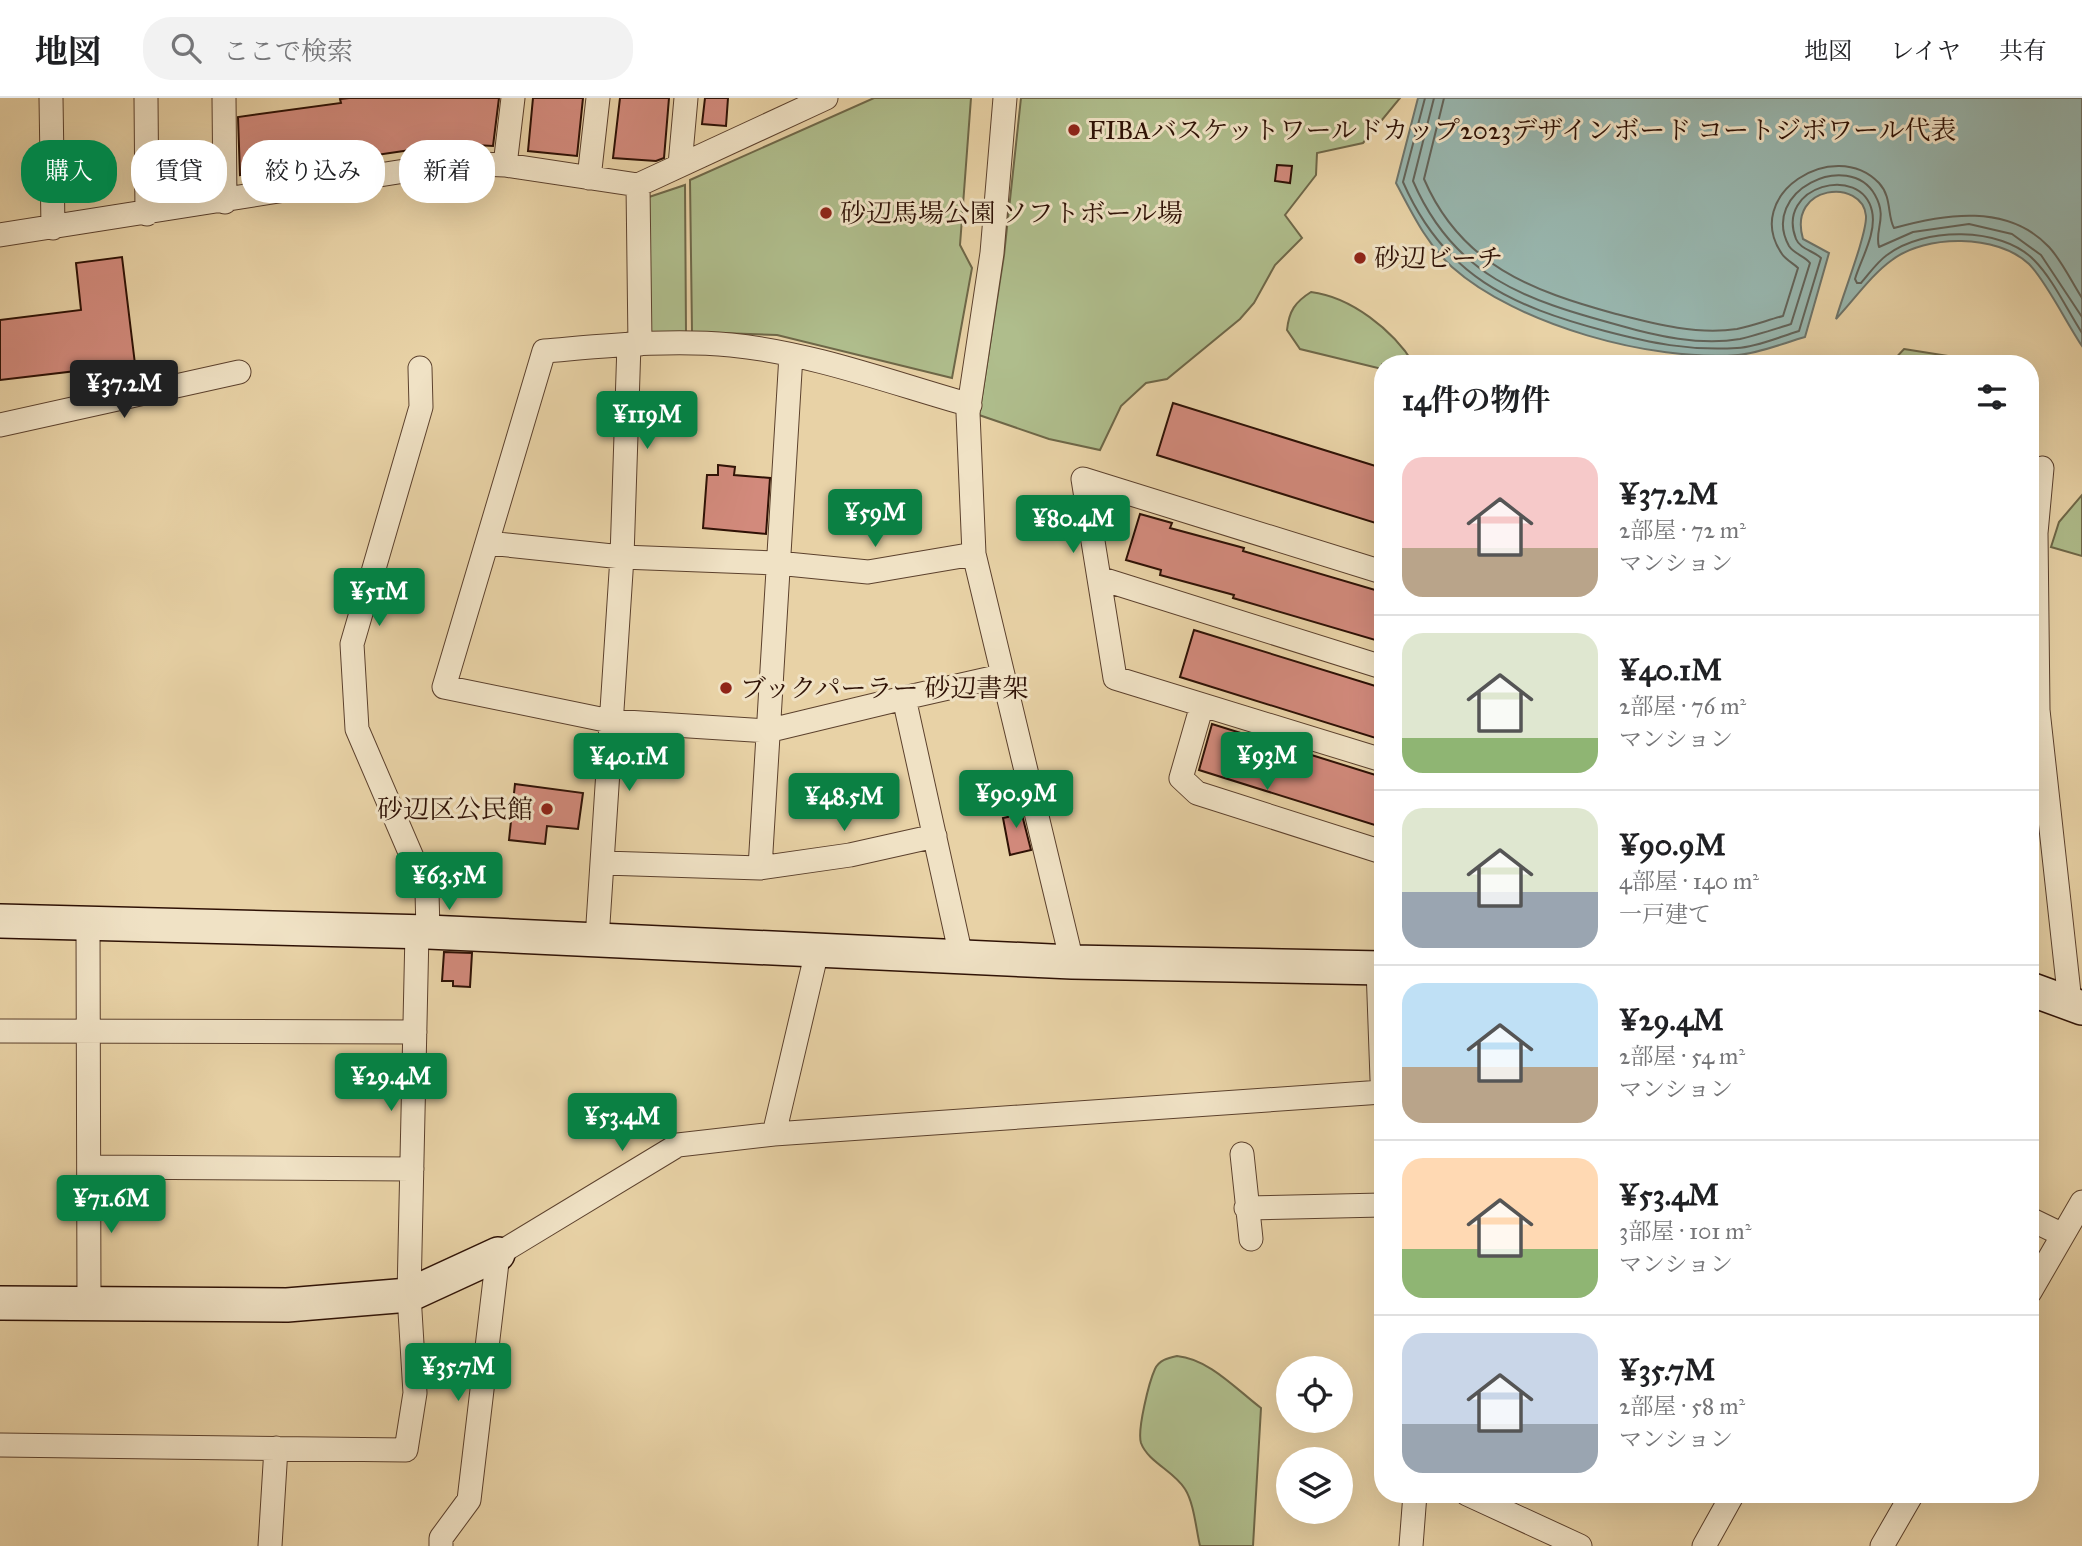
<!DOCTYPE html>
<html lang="ja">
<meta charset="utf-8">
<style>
:root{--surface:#fff;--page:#f2f2f2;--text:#202124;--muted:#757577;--line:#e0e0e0;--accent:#0b8043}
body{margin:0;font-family:"IM FELL Great Primer","Noto Serif JP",serif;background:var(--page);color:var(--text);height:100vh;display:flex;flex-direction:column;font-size:26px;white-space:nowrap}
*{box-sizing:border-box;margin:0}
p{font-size:23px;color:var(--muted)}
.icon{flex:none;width:38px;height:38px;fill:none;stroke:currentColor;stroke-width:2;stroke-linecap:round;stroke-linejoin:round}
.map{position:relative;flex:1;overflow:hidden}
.drawer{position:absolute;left:1374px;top:257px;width:665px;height:1148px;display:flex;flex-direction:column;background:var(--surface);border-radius:28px;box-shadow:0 7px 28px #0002}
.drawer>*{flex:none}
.hud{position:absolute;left:21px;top:42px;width:665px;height:63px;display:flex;gap:14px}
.controls{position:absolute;left:1276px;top:1258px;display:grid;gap:14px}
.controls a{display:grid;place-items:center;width:77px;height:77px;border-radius:50%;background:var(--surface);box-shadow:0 7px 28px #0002;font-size:35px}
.price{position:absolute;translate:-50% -60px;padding:0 16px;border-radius:7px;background:var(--accent);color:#fff;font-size:23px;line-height:46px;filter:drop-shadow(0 2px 4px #0008)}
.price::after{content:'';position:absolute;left:50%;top:42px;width:21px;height:16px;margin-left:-10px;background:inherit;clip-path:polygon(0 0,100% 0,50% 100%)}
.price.on{background:#222;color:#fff}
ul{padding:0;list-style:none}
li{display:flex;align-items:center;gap:21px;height:175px;padding:0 28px}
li+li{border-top:2px solid var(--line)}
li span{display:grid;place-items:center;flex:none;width:196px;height:140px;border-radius:21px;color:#555}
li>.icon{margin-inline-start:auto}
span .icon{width:84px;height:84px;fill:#fffc;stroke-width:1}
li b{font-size:30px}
h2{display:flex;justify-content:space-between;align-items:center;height:84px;padding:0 28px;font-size:30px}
.pill{padding:0 24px;border-radius:28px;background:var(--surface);box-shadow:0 7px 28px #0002;font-size:24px;line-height:63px}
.pill.on{background:var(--accent);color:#fff}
header{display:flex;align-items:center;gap:42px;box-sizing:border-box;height:98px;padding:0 35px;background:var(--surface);border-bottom:2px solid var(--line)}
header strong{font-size:33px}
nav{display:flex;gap:38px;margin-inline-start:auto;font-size:24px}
.search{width:490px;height:63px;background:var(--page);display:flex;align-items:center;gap:18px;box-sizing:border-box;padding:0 24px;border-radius:28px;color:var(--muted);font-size:26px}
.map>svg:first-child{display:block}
.green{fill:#afbd8c;stroke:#6e6748;stroke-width:2}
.water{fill:#98b6ae;stroke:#6e746a;stroke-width:2}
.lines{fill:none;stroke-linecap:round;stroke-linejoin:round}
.shore{stroke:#63645a;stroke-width:2}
.building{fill:#d28a7c;stroke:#2e1105;stroke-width:2}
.street-casing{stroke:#5c412d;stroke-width:25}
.secondary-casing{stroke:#2e1105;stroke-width:36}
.street{stroke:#f0e2c5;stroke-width:23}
.secondary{stroke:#f0e2c5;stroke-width:33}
.poi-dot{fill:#8f2418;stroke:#f0e2c5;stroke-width:2.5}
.labels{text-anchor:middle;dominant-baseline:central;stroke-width:6;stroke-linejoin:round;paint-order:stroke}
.poi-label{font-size:26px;fill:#2e1105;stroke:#f0e2c5;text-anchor:start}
</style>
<header>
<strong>地図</strong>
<div class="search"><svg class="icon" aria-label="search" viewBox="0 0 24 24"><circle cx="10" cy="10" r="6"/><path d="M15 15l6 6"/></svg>ここで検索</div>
<nav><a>地図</a><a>レイヤ</a><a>共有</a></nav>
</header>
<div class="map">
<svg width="2082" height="1448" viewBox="0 0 2082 1448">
<rect width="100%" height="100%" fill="#e8d2a6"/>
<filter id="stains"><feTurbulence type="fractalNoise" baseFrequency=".00286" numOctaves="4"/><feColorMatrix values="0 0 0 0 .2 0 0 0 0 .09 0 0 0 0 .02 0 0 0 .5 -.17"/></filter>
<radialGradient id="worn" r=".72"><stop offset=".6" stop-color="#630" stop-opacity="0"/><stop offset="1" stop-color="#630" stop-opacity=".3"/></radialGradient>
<path class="green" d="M874,0H971L960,147L972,170L952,280L777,237L692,234L690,82Z
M1021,0H1400L1363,45L1317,55L1316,77L1285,117L1302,140L1275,167L1254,205L1240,221L1167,281L1146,285L1121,308L1100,352L1049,341L979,317L1004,157Z
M685,87L686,235L646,234V100Z
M1311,194C1351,199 1393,232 1414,266H1382V271L1300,251L1287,232C1289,213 1295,204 1311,194Z
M1904,251L1973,262L1977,266H1890Z
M2082,397V458L2051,449L2059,424Z
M1177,1258C1209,1261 1236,1291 1261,1310L1253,1448H1200C1196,1431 1194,1405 1185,1391C1174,1373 1148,1364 1141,1345C1137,1332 1149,1284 1155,1271C1159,1262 1168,1260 1177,1258Z"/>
<path class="water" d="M1418,0H2082V248C2067,226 2046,183 2029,166C1997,136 1926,136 1892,162C1871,177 1854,202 1836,221C1842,199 1867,136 1866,118C1863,80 1787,86 1803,141L1829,155L1805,239C1784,245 1760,255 1738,257C1652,264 1517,227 1452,169C1426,145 1412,115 1396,85Z"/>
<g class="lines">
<path class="shore" d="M1425,0L1403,84C1444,178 1511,208 1605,233C1651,245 1688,253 1737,250C1757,249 1779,239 1799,233L1821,160C1814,153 1800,151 1796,141C1775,88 1861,65 1872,113C1877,135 1861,161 1855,181L1857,185H1861C1869,176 1877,164 1887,157C1923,129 2001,128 2034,162C2053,181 2067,212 2082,235
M1434,0L1413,83C1454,178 1525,202 1618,227C1656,238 1700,248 1740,241C1757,237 1775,231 1791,226L1810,165C1805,158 1794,156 1789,148C1759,93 1849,51 1875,97C1888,120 1874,132 1879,149L1913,134L1969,126L2012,136L2041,157L2082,219
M1444,0L1424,81C1461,167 1532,193 1616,216C1655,226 1696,237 1737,231C1752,228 1768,222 1783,218L1798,170C1793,165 1786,162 1782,156C1741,97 1834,38 1879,85C1892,99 1887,117 1894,130C1944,116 2008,105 2049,149C2062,163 2071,183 2082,200"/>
</g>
<path class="building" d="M349,0H499L493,48L456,46L424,50L240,77L238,19L341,5L340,1Z
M533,0H583L577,58L528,53Z
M620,0H669L664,60L656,63L613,60Z
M705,0H728L726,28L702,26Z
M1277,67L1292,68L1290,85L1275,83Z
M122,159L135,266L0,282V222L81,212L76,165Z
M1173,305L1382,370V427L1157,357Z
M718,367L735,369L734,377L770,380L766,436L703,430L707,377H718Z
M1140,416L1172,425L1170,430L1244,450L1243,453L1382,494V544L1233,500L1234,497L1160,477L1161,472L1126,462Z
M1194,532L1382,590V642L1180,579Z
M1212,626L1382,679V713L1378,728L1199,672Z
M515,686L583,695L578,731L547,728L545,746L509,742Z
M1019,705L1031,752L1010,757L1003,720L1008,719L1006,708Z
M444,854L472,855L470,889L453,888V883H442Z"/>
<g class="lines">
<g class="street-casing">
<path id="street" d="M51,0L53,130
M146,0L147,116
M224,0L225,104
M1005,0L992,155L968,315L974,456L1072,864
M505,67L513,0
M680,67L686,0
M589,80L598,0
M638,87L640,246
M0,137L455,65L505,67L638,87L826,0
M420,270L421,309L352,546L357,631L427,794L428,834
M0,327L239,274
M2042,370L2036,435L2038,612L2070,904
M488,445L622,459L777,465L868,474L974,456
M1382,474L1083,381L1115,580L1382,662
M1099,480L1382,569
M904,600L767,633L610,623L444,589L544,253C606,248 669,241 731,247C812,255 892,285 970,307
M1202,607L1181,680L1197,695L1382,754
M604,765L760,770L850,757L935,738
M760,770L791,257
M88,825L89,1206
M597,841L622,459L629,246
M961,858L904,600L1001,578
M1378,870L1382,981
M0,933L415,934
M774,1036L817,853
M1242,1056L1251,1141
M89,1069L412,1071
M1246,1110L1382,1107
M2030,1121L2063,1137
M2030,1194L2082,1104
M0,1347L406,1352L415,1295L409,1197L417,834
M1467,1396L1580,1448
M270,1448L276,1350
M441,1448V1440L469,1402L498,1156L678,1047L774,1036L1382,994
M1411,1448L1415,1396
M1704,1448L1733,1396
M1882,1448L1912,1396"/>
</g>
<g class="secondary-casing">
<path id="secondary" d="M0,823L428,834L1072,864L1382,870
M2030,891L2082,910
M0,1205L287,1207L409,1197L498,1156"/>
</g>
<use href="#street" class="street"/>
<use href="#secondary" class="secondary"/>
</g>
<g class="poi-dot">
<circle cx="1074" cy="32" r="7"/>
<circle cx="826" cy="115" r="7"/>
<circle cx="1360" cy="160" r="7"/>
<circle cx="726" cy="590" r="7"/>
<circle cx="547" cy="711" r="7"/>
</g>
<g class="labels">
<g class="poi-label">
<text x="1088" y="32">FIBAバスケットワールドカップ2023デザインボード コートジボワール代表</text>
<text x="840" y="115">砂辺馬場公園 ソフトボール場</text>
<text x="1374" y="160">砂辺ビーチ</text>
<text x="740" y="590">ブックパーラー 砂辺書架</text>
<text x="533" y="711" text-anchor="end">砂辺区公民館</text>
</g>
</g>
<rect width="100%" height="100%" filter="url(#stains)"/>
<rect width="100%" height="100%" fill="url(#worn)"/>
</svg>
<div class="controls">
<a><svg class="icon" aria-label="locate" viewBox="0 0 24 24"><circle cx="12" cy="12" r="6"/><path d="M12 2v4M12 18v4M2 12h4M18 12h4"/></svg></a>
<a><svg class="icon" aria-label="layers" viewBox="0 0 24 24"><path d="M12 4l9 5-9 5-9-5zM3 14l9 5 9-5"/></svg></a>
</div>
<b class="price on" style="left:124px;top:322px">¥37.2M</b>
<b class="price" style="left:647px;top:353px">¥119M</b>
<b class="price" style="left:875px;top:451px">¥59M</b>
<b class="price" style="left:1073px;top:457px">¥80.4M</b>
<b class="price" style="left:379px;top:530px">¥51M</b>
<b class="price" style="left:1267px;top:694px">¥93M</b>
<b class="price" style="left:629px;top:695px">¥40.1M</b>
<b class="price" style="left:1016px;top:732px">¥90.9M</b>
<b class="price" style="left:844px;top:735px">¥48.5M</b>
<b class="price" style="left:449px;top:814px">¥63.5M</b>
<b class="price" style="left:391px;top:1015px">¥29.4M</b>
<b class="price" style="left:622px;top:1055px">¥53.4M</b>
<b class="price" style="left:111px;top:1137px">¥71.6M</b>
<b class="price" style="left:458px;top:1305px">¥35.7M</b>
<div class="hud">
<a class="pill on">購入</a>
<a class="pill">賃貸</a>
<a class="pill">絞り込み</a>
<a class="pill">新着</a>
</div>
<section class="drawer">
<h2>14件の物件<svg class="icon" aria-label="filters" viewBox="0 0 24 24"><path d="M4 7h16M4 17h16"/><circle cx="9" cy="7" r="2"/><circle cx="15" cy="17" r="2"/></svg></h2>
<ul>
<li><span style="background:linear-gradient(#f6c9c9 65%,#b9a48a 0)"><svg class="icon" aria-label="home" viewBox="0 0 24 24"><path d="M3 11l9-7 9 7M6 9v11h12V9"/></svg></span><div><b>¥37.2M</b><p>2部屋 · 72 m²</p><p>マンション</p></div></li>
<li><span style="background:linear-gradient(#dfe7d0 75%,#8fb573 0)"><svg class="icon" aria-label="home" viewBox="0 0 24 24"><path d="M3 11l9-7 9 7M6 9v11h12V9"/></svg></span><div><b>¥40.1M</b><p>2部屋 · 76 m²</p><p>マンション</p></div></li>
<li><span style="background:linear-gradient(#dfe7d0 60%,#9aa5b1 0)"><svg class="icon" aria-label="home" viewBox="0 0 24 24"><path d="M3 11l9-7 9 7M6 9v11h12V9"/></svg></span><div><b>¥90.9M</b><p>4部屋 · 140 m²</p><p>一戸建て</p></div></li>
<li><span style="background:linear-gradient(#bfe0f5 60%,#b9a48a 0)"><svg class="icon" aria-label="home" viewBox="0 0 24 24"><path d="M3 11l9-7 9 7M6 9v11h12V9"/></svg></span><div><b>¥29.4M</b><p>2部屋 · 54 m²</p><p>マンション</p></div></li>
<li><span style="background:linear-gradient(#ffd9b3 65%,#8fb573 0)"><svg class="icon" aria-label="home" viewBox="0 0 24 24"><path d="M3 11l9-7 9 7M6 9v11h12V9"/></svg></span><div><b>¥53.4M</b><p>3部屋 · 101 m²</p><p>マンション</p></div></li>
<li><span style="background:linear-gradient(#c9d6e8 65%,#9aa5b1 0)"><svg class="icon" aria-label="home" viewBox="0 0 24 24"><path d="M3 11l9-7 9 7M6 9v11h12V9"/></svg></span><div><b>¥35.7M</b><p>2部屋 · 58 m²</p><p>マンション</p></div></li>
</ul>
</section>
</div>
